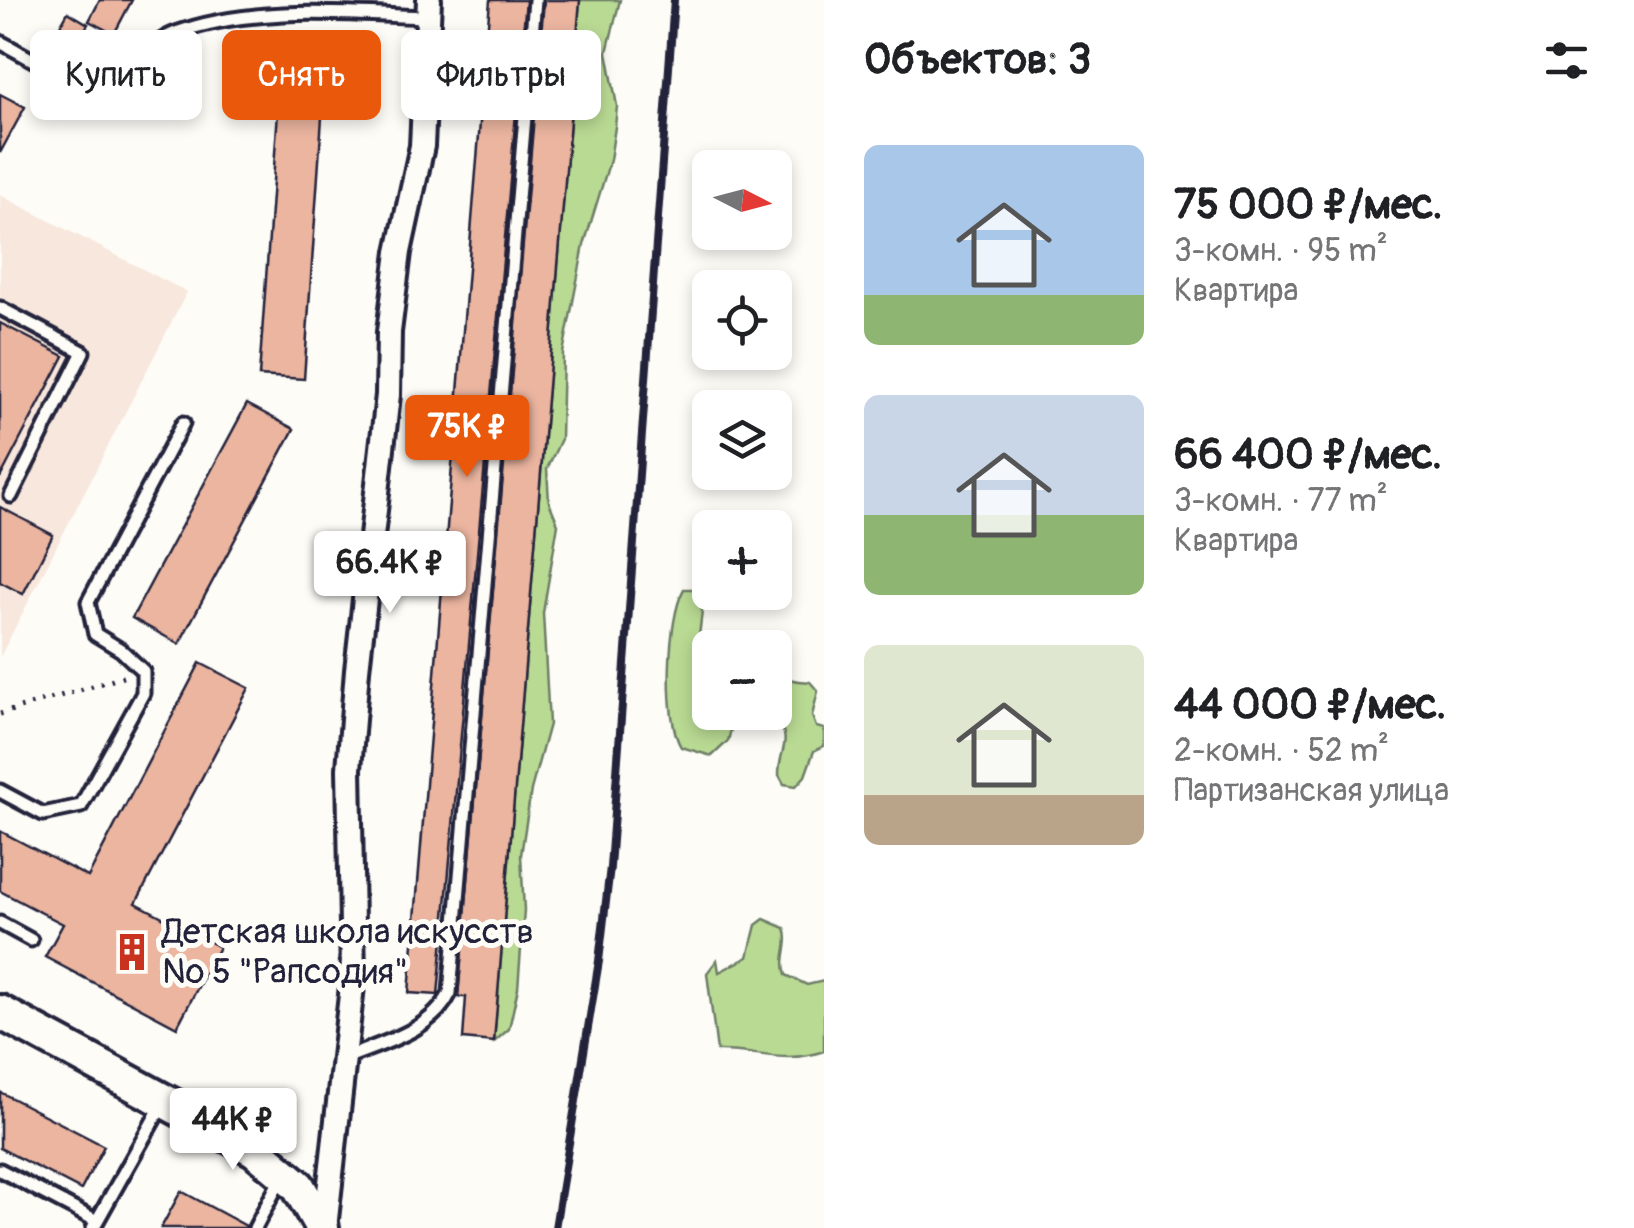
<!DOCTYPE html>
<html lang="ru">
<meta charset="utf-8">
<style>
:root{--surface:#fff;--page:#f2f2f2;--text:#202124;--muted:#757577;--accent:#ea580c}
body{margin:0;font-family:Pangolin,sans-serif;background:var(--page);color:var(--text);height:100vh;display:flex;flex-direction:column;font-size:38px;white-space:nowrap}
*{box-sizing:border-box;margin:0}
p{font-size:32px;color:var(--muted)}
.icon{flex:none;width:55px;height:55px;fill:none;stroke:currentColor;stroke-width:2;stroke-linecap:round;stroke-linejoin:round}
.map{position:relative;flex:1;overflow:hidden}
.details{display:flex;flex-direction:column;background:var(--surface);width:810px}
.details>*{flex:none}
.guide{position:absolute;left:30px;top:30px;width:642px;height:90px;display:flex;gap:20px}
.needle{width:65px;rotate:96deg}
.controls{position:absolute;left:692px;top:150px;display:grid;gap:20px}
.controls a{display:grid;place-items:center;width:100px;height:100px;border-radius:15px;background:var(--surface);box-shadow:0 5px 15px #0003;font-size:50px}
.price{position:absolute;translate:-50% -85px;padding:0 22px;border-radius:10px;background:#fff;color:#222;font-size:32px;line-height:65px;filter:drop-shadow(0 2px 5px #0008)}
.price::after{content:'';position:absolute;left:50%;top:60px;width:30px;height:22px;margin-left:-15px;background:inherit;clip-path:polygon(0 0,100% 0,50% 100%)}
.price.on{background:var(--accent);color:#fff}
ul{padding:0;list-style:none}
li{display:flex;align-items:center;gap:30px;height:250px;padding:0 40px}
li span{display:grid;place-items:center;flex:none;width:280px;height:200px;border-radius:15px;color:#555}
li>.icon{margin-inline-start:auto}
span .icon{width:120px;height:120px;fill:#fffc;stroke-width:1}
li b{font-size:42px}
h2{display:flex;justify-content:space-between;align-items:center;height:120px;padding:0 40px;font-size:42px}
.chip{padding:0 35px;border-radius:15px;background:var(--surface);box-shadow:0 5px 15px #0003;font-size:35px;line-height:90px}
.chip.on{background:var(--accent);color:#fff}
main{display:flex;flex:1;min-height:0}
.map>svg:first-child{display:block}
.built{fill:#f8e7dd}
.green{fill:#b9da93;stroke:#6e7e67;stroke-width:2.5}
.building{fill:#ebb5a0;stroke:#22223b;stroke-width:2.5}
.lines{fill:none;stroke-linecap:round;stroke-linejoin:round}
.lane-casing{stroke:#22223b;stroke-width:19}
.street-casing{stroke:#22223b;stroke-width:30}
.secondary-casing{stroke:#22223b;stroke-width:40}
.path{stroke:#22223b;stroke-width:5;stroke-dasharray:2.5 8;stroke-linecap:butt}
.lane{stroke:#fdfcf7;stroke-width:11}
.street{stroke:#fdfcf7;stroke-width:22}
.secondary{stroke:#fdfcf7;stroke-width:32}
.rail{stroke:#22223b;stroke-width:8}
.labels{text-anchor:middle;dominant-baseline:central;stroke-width:10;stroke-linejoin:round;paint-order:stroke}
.poi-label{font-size:35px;fill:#22223b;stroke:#fdfcf7;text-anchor:start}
</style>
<main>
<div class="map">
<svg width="824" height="1228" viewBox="0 0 824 1228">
<rect width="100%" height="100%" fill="#fdfcf7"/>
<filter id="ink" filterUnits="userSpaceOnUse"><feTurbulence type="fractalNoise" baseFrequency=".01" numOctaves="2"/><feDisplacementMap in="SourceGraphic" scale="20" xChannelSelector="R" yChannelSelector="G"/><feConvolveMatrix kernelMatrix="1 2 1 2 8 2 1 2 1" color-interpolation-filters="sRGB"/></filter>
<g filter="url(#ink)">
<path class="built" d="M0,195L187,292L0,657Z"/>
<path class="green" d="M580,0H620L607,52L617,106L615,127L610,160L584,245L563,353L561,439L547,469L549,502L558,524L543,613L549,724L531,790L521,855L524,910L518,988L509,1029L494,1042Z
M684,589H696L702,611L697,653L710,655V712L735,713L728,741L712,756L681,747C664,720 667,618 684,589Z
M775,662C783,681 789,680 810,682L818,691L812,716L816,727L824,729V746L814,751L805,776L796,786L784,784L779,775C779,747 793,746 777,717L765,720V713L775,712Z
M764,919L785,928C791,944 780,957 786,975L807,985L824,981V1051C783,1065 757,1050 717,1051L707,973L717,960L719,972L748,957L756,925Z"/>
<path class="building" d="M100,0H132L114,34L89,21Z
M490,0H526L438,995L409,993Z
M544,0H580L494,1042L463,1039L466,997H458Z
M68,12L88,24L67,62L46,51Z
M282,56L326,59L304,379L259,376Z
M0,94L25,107L0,153Z
M0,323L64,356L0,478Z
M247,404L294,429L179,644L132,618Z
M0,507L53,535L23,594L0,582Z
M200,663L249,688L136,903L219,947L177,1027L45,957L63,924L0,891V831L88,877Z
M0,1092L104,1146L81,1190L0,1148Z
M181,1191L246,1226V1228H161Z"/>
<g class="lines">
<g class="lane-casing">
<path id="lane" d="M0,42C26,55 61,80 91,81C127,83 145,44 176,33C253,5 347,14 427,17
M0,308L83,352L11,496
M0,791L43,814L81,806L143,693V671L121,650L95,634L88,602L183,423
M0,923L31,940
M343,1059C381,1043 431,1032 450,993L535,0
M0,1170L97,1221
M93,1228L162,1105
M255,1228L281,1178"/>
</g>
<g class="street-casing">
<path id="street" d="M325,1228L353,977L349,769L357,670L388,395L389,332L399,252L422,146L429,0"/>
</g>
<g class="secondary-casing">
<path id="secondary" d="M0,1012L255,1150L298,1186L322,1228"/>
</g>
<path class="path" d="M0,714L126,676"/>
<use href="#lane" class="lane"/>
<use href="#street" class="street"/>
<use href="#secondary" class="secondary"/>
<path class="rail" d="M555,1228L599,961L610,867L674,0"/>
</g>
</g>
<defs>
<g id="building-bare" transform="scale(3)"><path d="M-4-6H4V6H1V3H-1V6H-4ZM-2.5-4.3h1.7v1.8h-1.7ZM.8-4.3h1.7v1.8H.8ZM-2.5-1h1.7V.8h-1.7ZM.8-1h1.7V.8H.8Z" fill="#c8321e" stroke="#fdfcf7" stroke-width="2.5" paint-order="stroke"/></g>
</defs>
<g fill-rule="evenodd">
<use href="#building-bare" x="132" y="952"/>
</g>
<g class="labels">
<g class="poi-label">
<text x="162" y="932">Детская школа искусств<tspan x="162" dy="40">№ 5 "Рапсодия"</tspan></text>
</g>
</g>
</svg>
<div class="controls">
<a><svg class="needle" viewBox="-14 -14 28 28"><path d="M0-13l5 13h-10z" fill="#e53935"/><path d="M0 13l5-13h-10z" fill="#757577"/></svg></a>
<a><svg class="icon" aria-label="locate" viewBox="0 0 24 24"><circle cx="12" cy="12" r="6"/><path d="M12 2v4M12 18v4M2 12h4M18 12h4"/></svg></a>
<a><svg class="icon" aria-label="layers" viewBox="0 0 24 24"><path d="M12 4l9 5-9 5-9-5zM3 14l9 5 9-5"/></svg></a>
<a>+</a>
<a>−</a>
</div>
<b class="price on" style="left:467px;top:480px">75K ₽</b>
<b class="price" style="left:390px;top:616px">66.4K ₽</b>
<b class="price" style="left:233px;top:1173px">44K ₽</b>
<div class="guide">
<a class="chip">Купить</a>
<a class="chip on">Снять</a>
<a class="chip">Фильтры</a>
</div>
</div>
<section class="details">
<h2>Объектов: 3<svg class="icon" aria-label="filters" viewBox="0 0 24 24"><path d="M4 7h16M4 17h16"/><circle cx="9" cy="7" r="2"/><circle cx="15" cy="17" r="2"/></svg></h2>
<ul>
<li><span style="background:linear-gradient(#a9c7e8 75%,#8fb573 0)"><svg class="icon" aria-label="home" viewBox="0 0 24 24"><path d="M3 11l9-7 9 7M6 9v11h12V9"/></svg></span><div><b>75 000 ₽/мес.</b><p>3-комн. · 95 m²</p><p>Квартира</p></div></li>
<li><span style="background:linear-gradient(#c9d6e8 60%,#8fb573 0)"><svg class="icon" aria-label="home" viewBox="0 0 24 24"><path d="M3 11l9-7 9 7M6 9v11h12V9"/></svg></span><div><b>66 400 ₽/мес.</b><p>3-комн. · 77 m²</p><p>Квартира</p></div></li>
<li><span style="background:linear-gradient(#dfe7d0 75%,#b9a48a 0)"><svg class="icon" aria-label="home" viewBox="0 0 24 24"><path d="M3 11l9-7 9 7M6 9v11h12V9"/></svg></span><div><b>44 000 ₽/мес.</b><p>2-комн. · 52 m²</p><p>Партизанская улица</p></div></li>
</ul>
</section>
</main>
